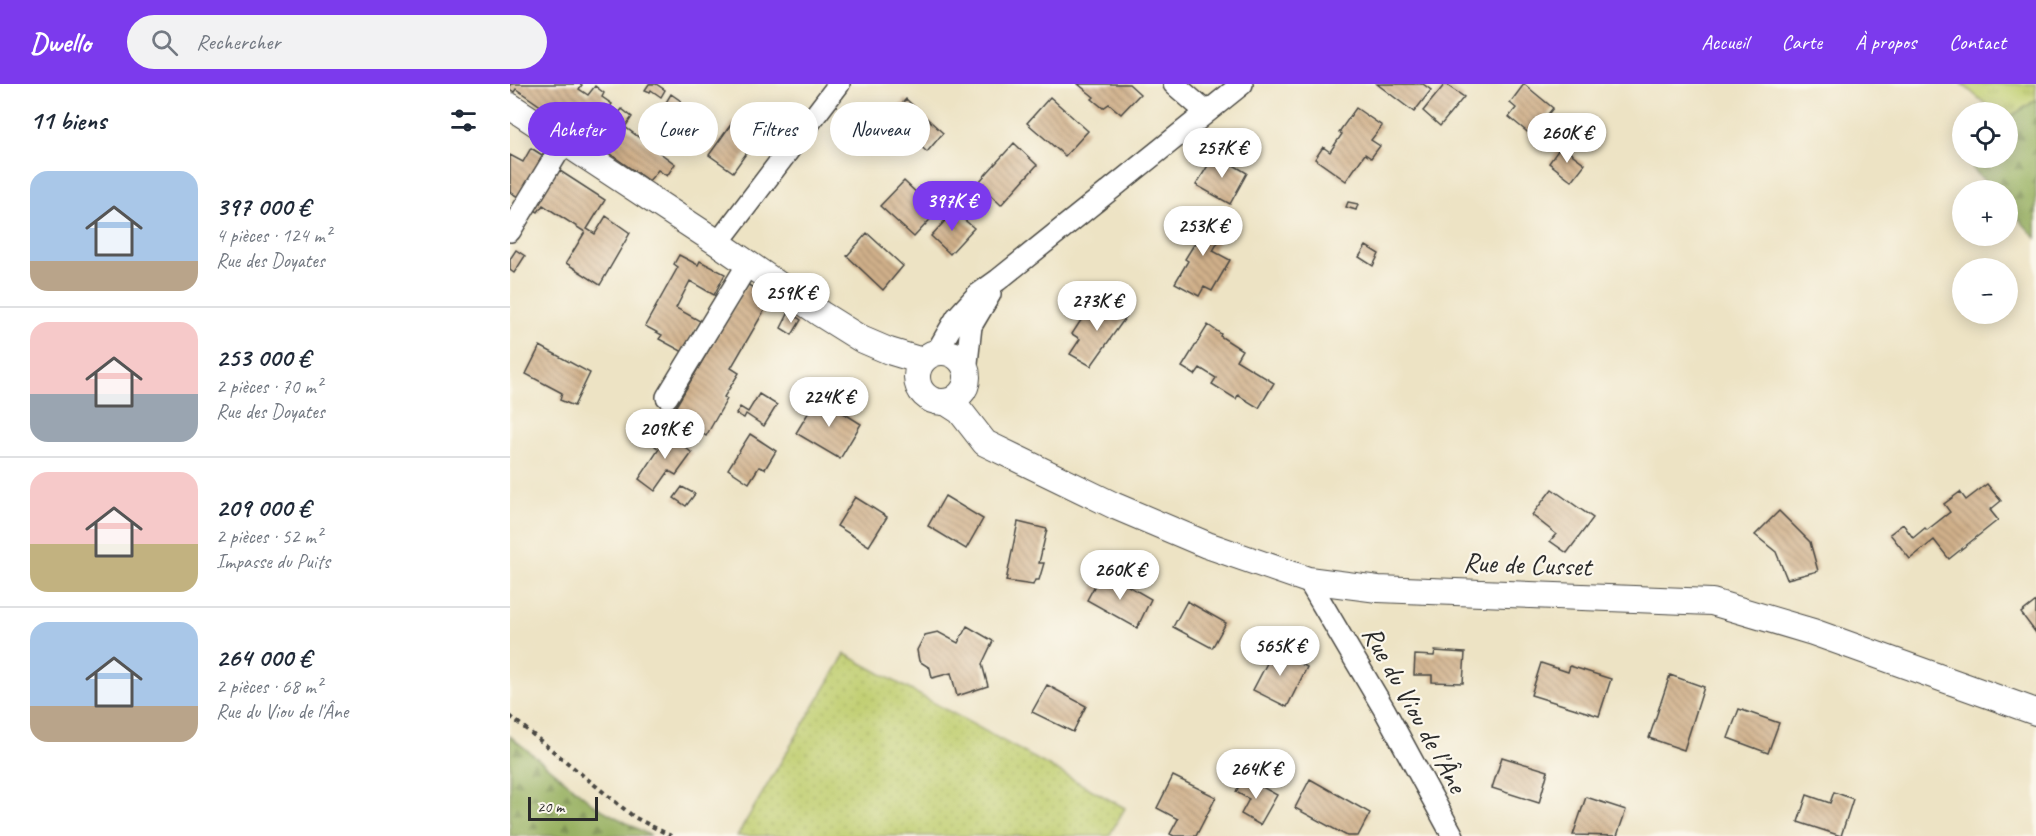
<!DOCTYPE html>
<html lang="fr">
<meta charset="utf-8">
<style>
:root{--surface:#fff;--page:#f2f2f3;--text:#1f2937;--muted:#747a83;--line:#e0e1e3;--accent:#7c3aed}
body{margin:0;font-family:Caveat,sans-serif;background:var(--page);color:var(--text);height:100vh;display:flex;flex-direction:column;font-size:22px;white-space:nowrap}
*{box-sizing:border-box;margin:0}
p{font-size:20px;color:var(--muted)}
.icon{flex:none;width:33px;height:33px;fill:none;stroke:currentColor;stroke-width:2;stroke-linecap:round;stroke-linejoin:round}
.map{position:relative;flex:1;overflow:hidden}
.sheet{display:flex;flex-direction:column;background:var(--surface);width:510px}
.sheet>*{flex:none}
.banner{position:absolute;left:18px;top:18px;width:570px;height:54px;display:flex;gap:12px}
.controls{position:absolute;left:1442px;top:18px;display:grid;gap:12px}
.controls a{display:grid;place-items:center;width:66px;height:66px;border-radius:50%;background:var(--surface);box-shadow:0 3px 15px #0003;font-size:30px}
.scale{position:absolute;left:18px;bottom:15px;width:70px;box-sizing:border-box;padding-left:6px;border:3px solid #2b2b2b;border-top:0;font-size:16px;line-height:21px;white-space:nowrap;color:#2b2b2b;-webkit-text-stroke:4px #fbf7ec;paint-order:stroke}
.price{position:absolute;translate:-50% -51px;padding:0 14px;border-radius:21px;background:#fff;color:#222;font-size:20px;line-height:39px;filter:drop-shadow(0 2px 3px #0008)}
.price::after{content:'';position:absolute;left:50%;top:36px;width:18px;height:14px;margin-left:-9px;background:inherit;clip-path:polygon(0 0,100% 0,50% 100%)}
.price.current{background:var(--accent);color:#fff}
ul{padding:0;list-style:none}
li{display:flex;align-items:center;gap:18px;height:150px;padding:0 30px}
li+li{border-top:2px solid var(--line)}
li span{display:grid;place-items:center;flex:none;width:168px;height:120px;border-radius:18px;color:#555}
li>.icon{margin-inline-start:auto}
span .icon{width:72px;height:72px;fill:#fffc;stroke-width:1}
li b{font-size:26px}
h2{display:flex;justify-content:space-between;align-items:center;height:72px;padding:0 30px;font-size:26px}
.tag{padding:0 21px;border-radius:27px;background:var(--surface);box-shadow:0 3px 15px #0003;font-size:21px;line-height:54px}
.tag.current{background:var(--accent);color:#fff}
header{display:flex;align-items:center;gap:36px;box-sizing:border-box;height:84px;padding:0 30px;background:var(--accent);color:#fff}
header strong{font-size:28px}
nav{display:flex;gap:33px;margin-inline-start:auto;font-size:21px}
.search{width:420px;height:54px;background:var(--page);display:flex;align-items:center;gap:15px;box-sizing:border-box;padding:0 21px;border-radius:33px;color:var(--muted);font-size:22px}
main{display:flex;flex:1;min-height:0}
.map>svg:first-child{display:block}
.grass{fill:url(#grass-tufts);stroke:#767c4d;stroke-width:1.5}
.forest{fill:url(#forest-firs);stroke:#626e46;stroke-width:1.5}
.garden{fill:url(#garden-dots);stroke:#767c4d;stroke-width:1.5}
.building{fill:url(#building-back-hatch)}
.lines{fill:none;stroke-linecap:round;stroke-linejoin:round}
.minor-casing{stroke:#484742;stroke-width:24}
.tertiary-casing{stroke:#484742;stroke-width:28}
.path{stroke:#484742;stroke-width:4;stroke-dasharray:4.5 4.5;stroke-linecap:butt}
.minor{stroke:#fff;stroke-width:21}
.tertiary{stroke:#fff;stroke-width:26}
.labels{text-anchor:middle;dominant-baseline:central;stroke-width:4.5;stroke-linejoin:round;paint-order:stroke}
.street-label{font-size:28px;fill:#2b2b2b;stroke:#fbf7ec}
</style>
<header>
<strong>Dwello</strong>
<div class="search"><svg class="icon" aria-label="search" viewBox="0 0 24 24"><circle cx="10" cy="10" r="6"/><path d="M15 15l6 6"/></svg>Rechercher</div>
<nav><a>Accueil</a><a>Carte</a><a>À propos</a><a>Contact</a></nav>
</header>
<main>
<section class="sheet">
<h2>11 biens<svg class="icon" aria-label="filters" viewBox="0 0 24 24"><path d="M4 7h16M4 17h16"/><circle cx="9" cy="7" r="2"/><circle cx="15" cy="17" r="2"/></svg></h2>
<ul>
<li><span style="background:linear-gradient(#a9c7e8 75%,#b9a48a 0)"><svg class="icon" aria-label="home" viewBox="0 0 24 24"><path d="M3 11l9-7 9 7M6 9v11h12V9"/></svg></span><div><b>397 000 €</b><p>4 pièces · 124 m²</p><p>Rue des Doyates</p></div></li>
<li><span style="background:linear-gradient(#f6c9c9 60%,#9aa5b1 0)"><svg class="icon" aria-label="home" viewBox="0 0 24 24"><path d="M3 11l9-7 9 7M6 9v11h12V9"/></svg></span><div><b>253 000 €</b><p>2 pièces · 70 m²</p><p>Rue des Doyates</p></div></li>
<li><span style="background:linear-gradient(#f6c9c9 60%,#c2b280 0)"><svg class="icon" aria-label="home" viewBox="0 0 24 24"><path d="M3 11l9-7 9 7M6 9v11h12V9"/></svg></span><div><b>209 000 €</b><p>2 pièces · 52 m²</p><p>Impasse du Puits</p></div></li>
<li><span style="background:linear-gradient(#a9c7e8 70%,#b9a48a 0)"><svg class="icon" aria-label="home" viewBox="0 0 24 24"><path d="M3 11l9-7 9 7M6 9v11h12V9"/></svg></span><div><b>264 000 €</b><p>2 pièces · 68 m²</p><p>Rue du Viou de l'Âne</p></div></li>
</ul>
</section>
<div class="map">
<svg width="1526" height="752" viewBox="0 0 1526 752">
<defs>
<pattern id="grass-tufts" width="24" height="20" patternUnits="userSpaceOnUse" patternTransform="scale(1.5)"><rect width="24" height="20" fill="#c0ce6f"/><path d="M3 7l-1-3M5 7V3M7 7l1-3M15 17l-1-3M17 17v-4M19 17l1-3" fill="none" stroke="#a5b160"/></pattern>
<pattern id="forest-firs" width="22" height="20" patternUnits="userSpaceOnUse" patternTransform="scale(1.5)"><rect width="22" height="20" fill="#98b162"/><path d="M5 1l3.5 6h-7zM16 11l3.5 6h-7z" fill="#7c9051"/></pattern>
<pattern id="garden-dots" width="8" height="8" patternUnits="userSpaceOnUse" patternTransform="scale(1.5)"><rect width="8" height="8" fill="#c0ce6f"/><path d="M2 2h.1M6 6h.1" fill="none" stroke="#a5b160" stroke-width="1.8" stroke-linecap="round"/></pattern>
<pattern id="building-back-hatch" width="6" height="6" patternUnits="userSpaceOnUse" patternTransform="scale(1.5)"><rect width="6" height="6" fill="#d0b08a"/><path d="M-1 5l2 2M0 0l6 6M5-1l2 2" fill="none" stroke="#a98f71"/></pattern>
</defs>
<rect width="100%" height="100%" fill="#fbf7ec"/>
<filter id="ink" filterUnits="userSpaceOnUse"><feTurbulence type="fractalNoise" baseFrequency=".0167" numOctaves="2"/><feDisplacementMap in="SourceGraphic" scale="12" xChannelSelector="R" yChannelSelector="G"/><feConvolveMatrix kernelMatrix="1 2 1 2 8 2 1 2 1" color-interpolation-filters="sRGB"/></filter>
<filter id="wash" filterUnits="userSpaceOnUse"><feTurbulence type="fractalNoise" baseFrequency=".008" numOctaves="4" result="noise"/><feDisplacementMap in="SourceGraphic" scale="24" xChannelSelector="R" yChannelSelector="G"/><feGaussianBlur stdDeviation="1.35" result="paint"/><feColorMatrix in="noise" values="0 0 0 0 0 0 0 0 0 0 0 0 0 0 0 0 0 1.4 0 .05"/><feComposite in="paint" operator="in"/></filter>
<g filter="url(#wash)">
<rect width="100%" height="100%" fill="#ede3c4"/>
<path class="grass" d="M1452,0H1526V16L1497,35V28H1485Z"/>
<path class="forest" d="M1526,16V154L1497,122V106H1483L1453,74H1497V35Z
M0,652L87,723L141,752H0Z"/>
<path class="garden" d="M335,570L615,724L599,752H227Z"/>
<g id="blocks">
<path class="building" d="M0,0H70L72,1L69,5L78,11L85,2L94,9L92,13L102,20L100,23L109,29L112,25L122,33L115,43L165,80L157,92L148,86L139,97L6,5L4,8L0,5Z
M139,0H146L155,6L151,13L141,6L140,8L135,6Z
M568,0H619L630,10L611,30L599,20L593,24L582,15L584,13Z
M867,0H913L921,6L904,28Z
M935,0L954,13L930,42L913,27Z
M1014,0L1043,24L1021,51L999,33L1006,24L1000,19Z
M161,10L171,17L165,27L155,20Z
M540,13L578,47L555,72L517,39Z
M396,15L433,49L417,68L379,33Z
M846,24L872,42L861,56L870,62L861,74L855,70L836,97L805,75L813,63L820,68L832,50L829,48Z
M224,36L248,53L223,88L199,71Z
M504,59L527,81L491,121L468,99Z
M1051,62L1075,80L1062,97L1039,79Z
M21,64L40,76L8,113L0,108V71L13,78Z
M705,70L737,89L720,120L686,101Z
M47,85L95,116L77,145L85,150L96,132L120,149L90,201L56,179L75,148L33,121L28,128L23,125Z
M394,97L427,128L404,153L370,122Z
M838,118L848,120L846,126L836,123Z
M444,127L464,144L440,170L421,152Z
M689,130L716,144L703,167L720,176L702,207L694,203L689,212L665,199L678,177L675,175L685,159L675,155Z
M357,149L393,182L373,206L337,172Z
M856,162L869,170L863,182L849,173Z
M6,166L15,172L4,189L0,186V175Z
M169,171L188,181L190,177L215,190L204,211L180,197L166,224L190,237L173,268L149,255L152,251L135,242L168,183L164,180Z
M237,200L261,215L221,284L229,289L214,313L217,315L196,352L162,329Z
M594,215L618,230L581,282L560,270L570,255L562,250L575,230L581,233Z
M279,228L291,236L282,251L271,244Z
M698,241L711,250L710,252L732,266L726,276L764,299L749,324L728,311L726,315L702,300L706,294L690,284L685,291L672,283Z
M30,262L80,289L64,322L50,316L52,309L16,290Z
M249,310L267,321L254,342L236,330L234,334L226,330L230,323L238,328Z
M308,313L351,340L330,375L286,349Z
M152,345L177,362L175,363L182,369L166,391L159,387L145,407L129,395L149,365L145,362L148,356L146,355Z
M240,350L266,367L255,385L249,383L239,399L218,385Z
M1477,400L1491,417L1480,426L1488,436L1439,475L1424,456L1400,475L1380,450L1393,440L1403,454L1415,444L1417,446L1440,428L1434,420L1450,408L1456,416Z
M172,403L185,410L176,422L164,414Z
M1042,405L1083,434L1057,469L1040,457L1046,450L1022,431Z
M435,412L473,435L456,465L418,442Z
M345,413L377,433L359,462L327,442Z
M1269,427L1300,458L1308,487L1277,495L1266,468L1245,451Z
M508,438L537,445L529,479H534L529,496H525L523,501L496,497Z
M590,492L605,500L608,496L641,515L627,544L577,516Z
M677,517L716,539L702,564L663,543Z
M1526,517V549L1511,529Z
M457,542L483,557L472,580L478,602L447,612L441,589L422,594L420,584L409,577L407,566L415,551L428,548L448,559Z
M766,562L783,570L781,575L797,583L777,623L743,606Z
M925,567L955,569L953,599L922,598V591H904L905,571L924,572Z
M1031,579L1058,588L1060,582L1101,595L1089,632L1021,611Z
M1160,591L1194,603L1174,666L1139,654Z
M537,601L576,622L563,648L522,628Z
M1229,625L1269,639L1258,669L1218,654Z
M992,673L1038,687L1029,719L982,704Z
M663,692L706,713L686,752H664L660,750L668,735L647,724Z
M734,693L767,711L750,741L731,730L739,715L726,708Z
M800,695L860,729L848,752H837L785,724Z
M1324,708L1343,715L1331,752L1288,738L1297,711L1320,719Z
M1076,713L1116,726L1107,752L1063,751Z"/>
</g>
</g>
<g filter="url(#ink)">
<use href="#blocks" fill-opacity="0" stroke="#484742" stroke-width="1.5"/>
<g class="lines">
<g class="minor-casing">
<path id="minor" d="M664,0L696,28
M0,147L54,58
M208,159L329,0
M426,269L447,233L467,211L488,196L732,0
M456,288L461,242L480,210
M157,313L238,180
M798,496L874,625L943,752"/>
</g>
<g class="tertiary-casing">
<path id="tertiary" d="M0,22L208,159L311,230L351,255L379,267L412,277
M407 293a25 25 0 1 1 50 0a25 25 0 1 1-50 0Z
M436,318L450,327L475,359L605,422L697,461L798,496L868,505L1202,518L1303,548L1526,628"/>
</g>
<path class="path" d="M0,632L124,733L161,752"/>
<use href="#minor" class="minor"/>
<use href="#tertiary" class="tertiary"/>
</g>
</g>
<g class="labels">
<g class="street-label">
<text transform="translate(1017 480) rotate(2)">Rue de Cusset</text>
<text transform="translate(905 625) rotate(61)">Rue du Viou de l'Âne</text>
</g>
</g>
</svg>
<div class="controls">
<a><svg class="icon" aria-label="locate" viewBox="0 0 24 24"><circle cx="12" cy="12" r="6"/><path d="M12 2v4M12 18v4M2 12h4M18 12h4"/></svg></a>
<a>+</a>
<a>−</a>
</div>
<div class="scale">20 m</div>
<b class="price" style="left:1057px;top:80px">260K €</b>
<b class="price" style="left:712px;top:95px">257K €</b>
<b class="price current" style="left:442px;top:148px">397K €</b>
<b class="price" style="left:693px;top:173px">253K €</b>
<b class="price" style="left:281px;top:240px">259K €</b>
<b class="price" style="left:587px;top:248px">273K €</b>
<b class="price" style="left:319px;top:344px">224K €</b>
<b class="price" style="left:155px;top:376px">209K €</b>
<b class="price" style="left:610px;top:517px">260K €</b>
<b class="price" style="left:770px;top:593px">565K €</b>
<b class="price" style="left:746px;top:716px">264K €</b>
<div class="banner">
<a class="tag current">Acheter</a>
<a class="tag">Louer</a>
<a class="tag">Filtres</a>
<a class="tag">Nouveau</a>
</div>
</div>
</main>
